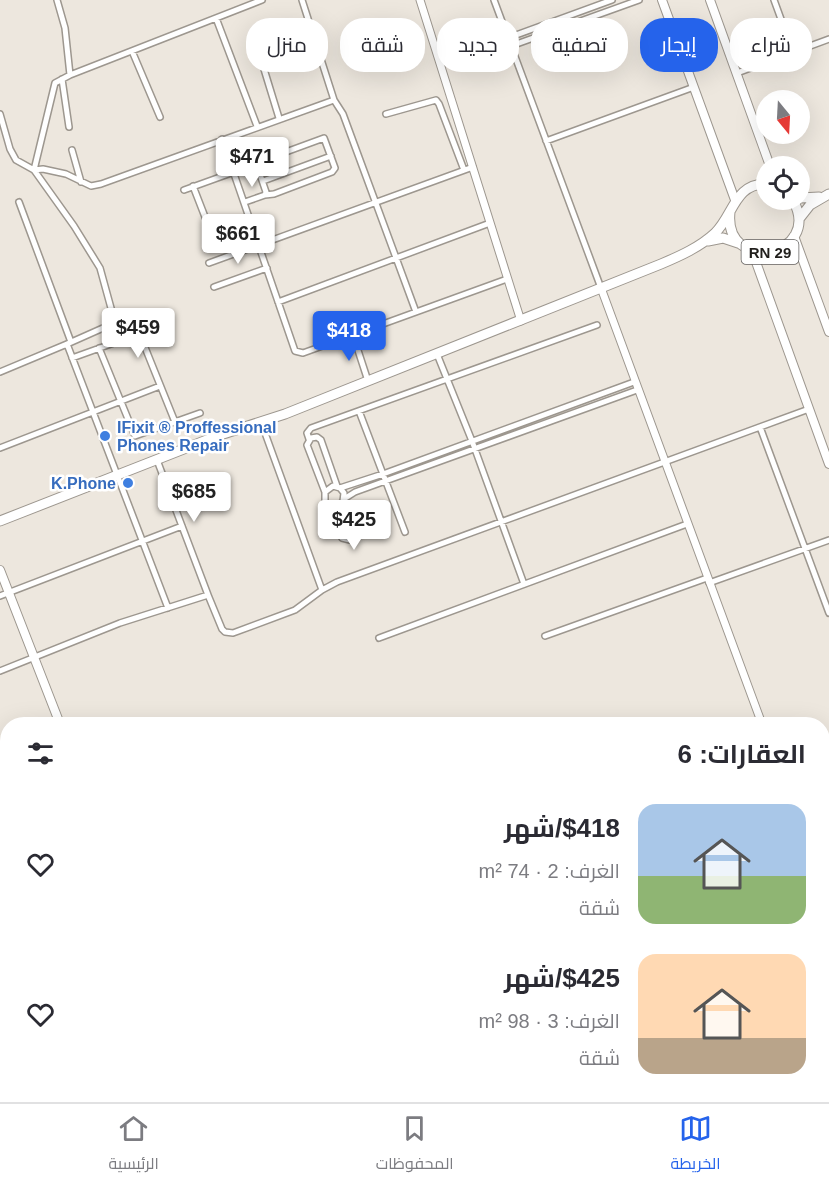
<!DOCTYPE html>
<html lang="ar">
<meta charset="utf-8">
<style>
:root{--surface:#fff;--page:#f7f7f7;--text:#2b2b33;--muted:#7c7c81;--line:#e1e1e2;--accent:#2563eb}
body{margin:0;font-family:Helvetica,Cairo,sans-serif;background:var(--page);color:var(--text);direction:rtl;height:100vh;display:flex;flex-direction:column;font-size:22px;white-space:nowrap}
*{box-sizing:border-box;margin:0}
p{font-size:20px;color:var(--muted)}
.icon{flex:none;width:33px;height:33px;fill:none;stroke:currentColor;stroke-width:2;stroke-linecap:round;stroke-linejoin:round}
.map{position:relative;flex:1;overflow:hidden;direction:ltr}
.sheet{position:absolute;left:0px;top:717px;width:830px;height:386px;display:flex;flex-direction:column;background:var(--surface);border-radius:24px 24px 0 0;box-shadow:0 6px 24px #0002;direction:rtl}
.sheet>*{flex:none}
.top-card{position:absolute;left:18px;top:18px;width:794px;height:54px;direction:rtl;display:flex;gap:12px}
.needle{width:39px;rotate:162deg}
.tools{position:absolute;left:756px;top:90px;display:grid;gap:12px}
.tools a{display:grid;place-items:center;width:54px;height:54px;border-radius:50%;background:var(--surface);box-shadow:0 6px 24px #0002;font-size:30px}
.price{position:absolute;translate:-50% -51px;padding:0 14px;border-radius:6px;background:#fff;color:#222;font-size:20px;line-height:39px;filter:drop-shadow(0 2px 3px #0008)}
.price::after{content:'';position:absolute;left:50%;top:36px;width:18px;height:14px;margin-left:-9px;background:inherit;clip-path:polygon(0 0,100% 0,50% 100%)}
.price.selected{background:var(--accent);color:#fff}
ul{padding:0;list-style:none}
li{display:flex;align-items:center;gap:18px;height:150px;padding:0 24px}
li span{display:grid;place-items:center;flex:none;width:168px;height:120px;border-radius:18px;color:#555}
li>.icon{margin-inline-start:auto}
span .icon{width:72px;height:72px;fill:#fffc;stroke-width:1}
li b{font-size:26px}
h2{display:flex;justify-content:space-between;align-items:center;height:72px;padding:0 24px;font-size:26px}
.chip{padding:0 21px;border-radius:24px;background:var(--surface);box-shadow:0 6px 24px #0002;font-size:21px;line-height:54px}
.chip.selected{background:var(--accent);color:#fff}
.tab-bar{display:flex;justify-content:space-around;align-items:center;height:84px;border-top:2px solid var(--line);background:var(--surface);font-size:16px;color:var(--muted)}
.tab-bar a{display:grid;justify-items:center;gap:3px}
.tab-bar .selected{color:var(--accent)}
.map>svg:first-child{display:block}
.lines{fill:none;stroke-linecap:round;stroke-linejoin:round}
.minor-casing{stroke:#9d978f;stroke-width:8}
.tertiary-casing{stroke:#9d978f;stroke-width:9}
.secondary-casing{stroke:#9d978f;stroke-width:10}
.primary-casing{stroke:#9d978f;stroke-width:11}
.minor{stroke:#fff;stroke-width:5}
.tertiary{stroke:#fff;stroke-width:7}
.secondary{stroke:#fff;stroke-width:8}
.primary{stroke:#fff;stroke-width:9}
.shop-dot{fill:#3f7fe0;stroke:#fff;stroke-width:2}
.labels{text-anchor:middle;dominant-baseline:central;stroke-width:5;stroke-linejoin:round;paint-order:stroke}
.shield{fill:#fff;stroke:#646260;stroke-width:1.5}
.shield-label{font-size:15px;font-weight:bold;fill:#211f1c}
.shop-label{font-size:16px;font-weight:bold;fill:#366cbe;stroke:#fff;text-anchor:start}
</style>
<div class="map">
<svg width="829" height="1102" viewBox="0 0 829 1102">
<rect width="100%" height="100%" fill="#ede7de"/>
<g class="lines">
<g class="minor-casing">
<path id="minor" d="M57,0L65,28L70,75
M262,0L70,75L55,83L34,170L43,169L66,174L91,186L101,184L334,100
M302,0L334,100L343,114L416,312
M494,0L601,288
M774,0L793,52
M216,18L257,126
M508,38L612,0
M511,46L639,0
M132,51L160,117
M260,56L279,118
M737,73L829,39
M62,79L69,127
M0,114L10,149L16,160L34,170L74,226L100,268L114,319L112,324L67,344
M386,114L436,100L439,104L464,170
M222,139L295,351L303,353L507,279
M546,141L694,87
M72,150L81,182
M264,160L324,138L335,168L332,172L274,194L265,195
M263,181L331,156
M193,186L212,235
M184,190L234,172
M19,202L71,342
M245,202L265,195L266,192L252,151
M209,263L473,167
M214,287L267,268
M278,302L490,223
M353,335L368,381
M99,348L135,436L200,413
M437,354L472,441L524,584
M72,358L136,335H140L175,422
M0,372L67,344L168,608
M359,411L405,532
M261,422L322,590
M760,427L829,613
M309,439L307,433L311,428L597,325
M0,448L160,386
M157,460L208,595
M340,488L383,474L634,382
M325,492L307,445L311,438L317,437L321,440L337,486
M344,499L355,492L637,390
M330,506L342,538L350,540L354,533L343,501L344,493L340,488L333,486L325,492V502C331,508 338,508 343,501
M709,583L829,540
M0,596L182,526
M545,636L707,578
M379,638L687,524
M0,671L120,623L208,595L222,629L225,632L233,633L295,610L322,590L337,582L809,409
M0,840L8,838
M0,867L8,887
M822,882L829,880
M0,950L8,947
M0,955L8,976
M0,1026L8,1024
M0,1063L8,1061
M0,1076L8,1073
M48,1095L51,1102
M88,1095L90,1102
M470,1095L472,1102
M498,1095L500,1102
M418,1102L421,1095"/>
</g>
<g class="tertiary-casing">
<path id="tertiary" d="M420,0L521,321
M601,288L762,724
M822,758L829,756
M822,773L829,770
M822,892L829,912
M822,1044L829,1041
M822,1050L829,1047
M679,1102L700,1095
M694,1102L714,1095"/>
</g>
<g class="secondary-casing">
<path id="secondary" d="M662,0L735,200
M710,0L770,166
M794,236L829,332
M752,251L829,464
M0,570L60,724
M204,1095L207,1102"/>
</g>
<g class="primary-casing">
<path id="primary" d="M800,198L819,197
M730,212C723,275 824,257 793,200
M799,219L810,205L829,194
M708,241L723,238L741,244
M0,521L217,436L285,414L661,264C680,256 700,247 715,233C733,216 735,183 766,184"/>
</g>
<use href="#minor" class="minor"/>
<use href="#tertiary" class="tertiary"/>
<use href="#secondary" class="secondary"/>
<use href="#primary" class="primary"/>
</g>
<g class="shop-dot">
<circle cx="105" cy="436" r="6"/>
<circle cx="128" cy="483" r="6"/>
</g>
<g class="labels">
<rect class="shield" x="741.5" y="240" width="57" height="24" rx="4.5"/>
<g class="shield-label">
<text x="770" y="252">RN 29</text>
</g>
<g class="shop-label">
<text x="117" y="427">IFixit ® Proffessional<tspan x="117" dy="18">Phones Repair</tspan></text>
<text x="116" y="483" text-anchor="end">K.Phone</text>
</g>
</g>
</svg>
<div class="tools">
<a><svg class="needle" viewBox="-14 -14 28 28"><path d="M0-13l5 13h-10z" fill="#e53935"/><path d="M0 13l5-13h-10z" fill="#7c7c81"/></svg></a>
<a><svg class="icon" aria-label="locate" viewBox="0 0 24 24"><circle cx="12" cy="12" r="6"/><path d="M12 2v4M12 18v4M2 12h4M18 12h4"/></svg></a>
</div>
<b class="price" style="left:252px;top:188px">$471</b>
<b class="price" style="left:238px;top:265px">$661</b>
<b class="price" style="left:138px;top:359px">$459</b>
<b class="price selected" style="left:349px;top:362px">$418</b>
<b class="price" style="left:194px;top:523px">$685</b>
<b class="price" style="left:354px;top:551px">$425</b>
<div class="top-card">
<a class="chip">شراء</a>
<a class="chip selected">إيجار</a>
<a class="chip">تصفية</a>
<a class="chip">جديد</a>
<a class="chip">شقة</a>
<a class="chip">منزل</a>
</div>
<section class="sheet">
<h2>العقارات: 6<svg class="icon" aria-label="filters" viewBox="0 0 24 24"><path d="M4 7h16M4 17h16"/><circle cx="9" cy="7" r="2"/><circle cx="15" cy="17" r="2"/></svg></h2>
<ul>
<li><span style="background:linear-gradient(#a9c7e8 60%,#8fb573 0)"><svg class="icon" aria-label="home" viewBox="0 0 24 24"><path d="M3 11l9-7 9 7M6 9v11h12V9"/></svg></span><div><b>$418/شهر</b><p>الغرف: 2 · 74 m²</p><p>شقة</p></div><svg class="icon" aria-label="heart" viewBox="0 0 24 24"><path d="M12 20l-8-8c-3-5 5-10 8-4 3-6 11-1 8 4z"/></svg></li>
<li><span style="background:linear-gradient(#ffd9b3 70%,#b9a48a 0)"><svg class="icon" aria-label="home" viewBox="0 0 24 24"><path d="M3 11l9-7 9 7M6 9v11h12V9"/></svg></span><div><b>$425/شهر</b><p>الغرف: 3 · 98 m²</p><p>شقة</p></div><svg class="icon" aria-label="heart" viewBox="0 0 24 24"><path d="M12 20l-8-8c-3-5 5-10 8-4 3-6 11-1 8 4z"/></svg></li>
</ul>
</section>
</div>
<nav class="tab-bar">
<a class="selected"><svg class="icon" aria-label="map" viewBox="0 0 24 24"><path d="M3 6l6-2 6 2 6-2v14l-6 2-6-2-6 2zM9 4v14M15 6v14"/></svg>الخريطة</a>
<a><svg class="icon" aria-label="saved" viewBox="0 0 24 24"><path d="M7 4h10v16l-5-4-5 4z"/></svg>المحفوظات</a>
<a><svg class="icon" aria-label="home" viewBox="0 0 24 24"><path d="M3 11l9-7 9 7M6 9v11h12V9"/></svg>الرئيسية</a>
</nav>
